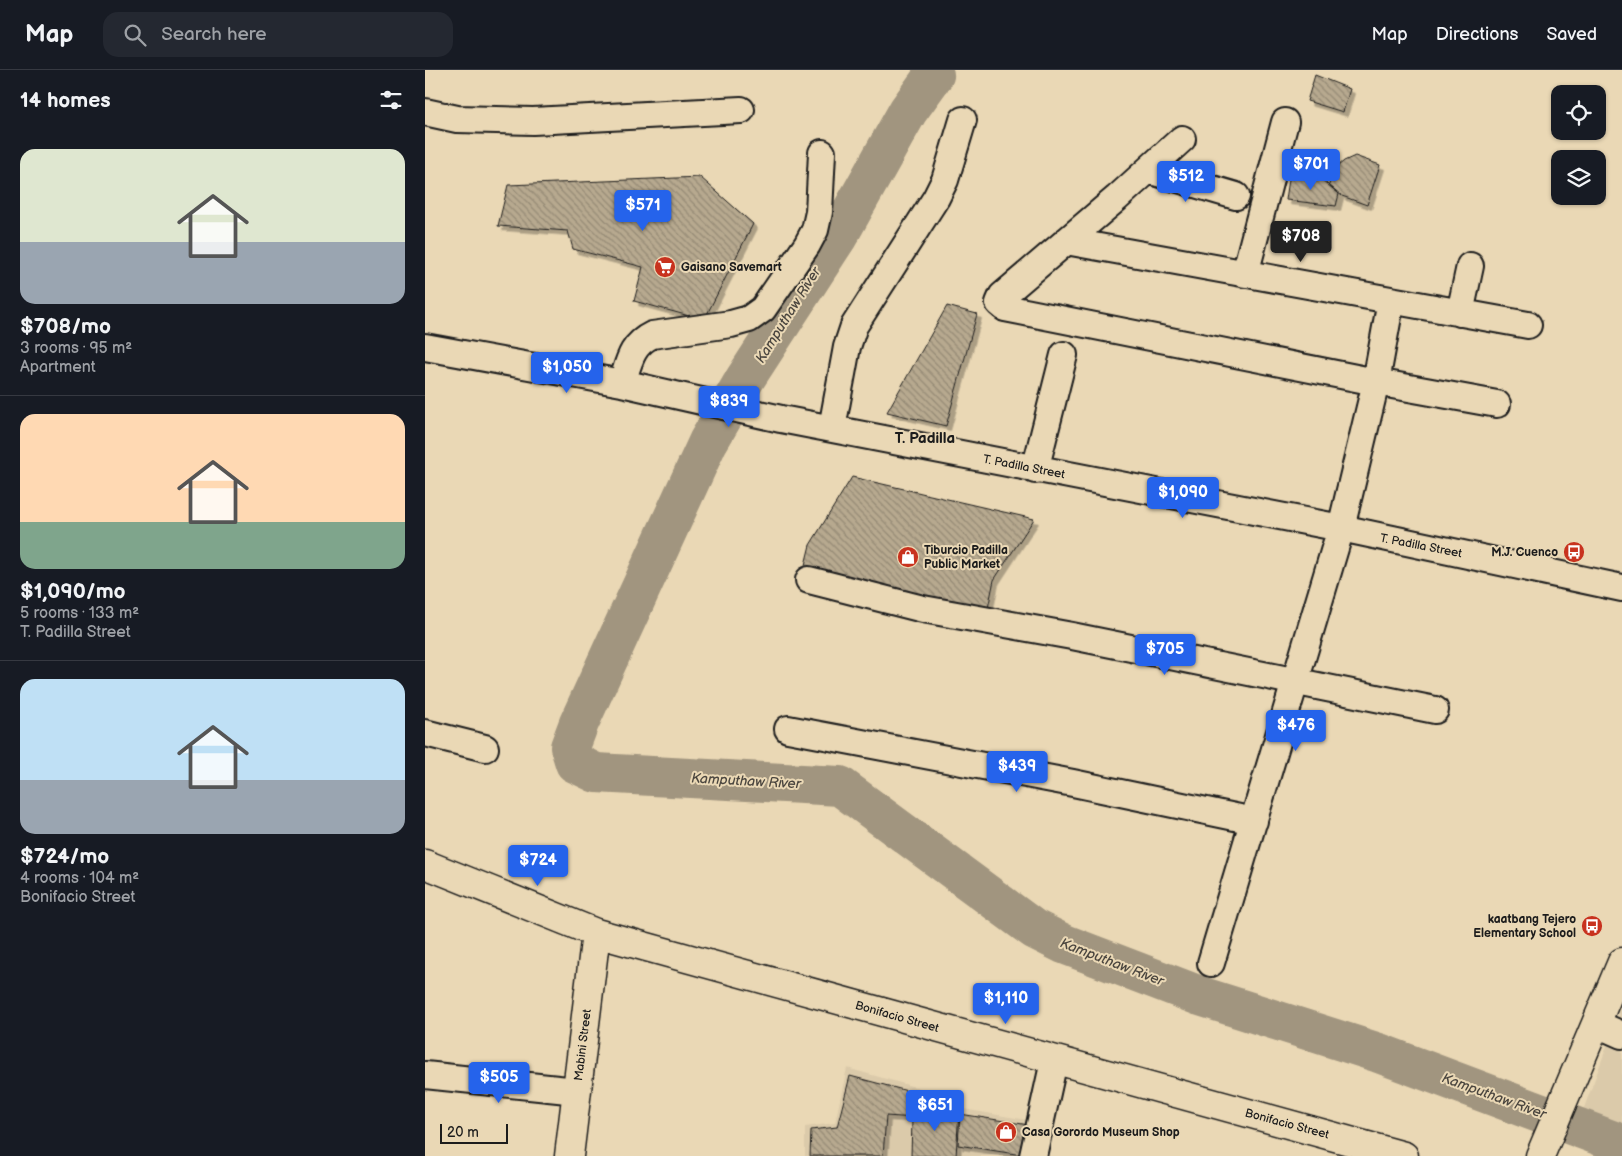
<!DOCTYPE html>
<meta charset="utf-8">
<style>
:root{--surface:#171b24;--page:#242831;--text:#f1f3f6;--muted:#9ea1a6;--line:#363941;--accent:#2563eb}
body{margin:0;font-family:"Balsamiq Sans",sans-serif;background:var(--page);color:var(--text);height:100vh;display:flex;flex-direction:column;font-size:19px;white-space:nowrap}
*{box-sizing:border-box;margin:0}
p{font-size:16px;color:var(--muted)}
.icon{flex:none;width:28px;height:28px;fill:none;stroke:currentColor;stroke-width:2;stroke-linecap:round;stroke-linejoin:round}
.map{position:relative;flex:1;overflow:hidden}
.side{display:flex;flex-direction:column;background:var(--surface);width:425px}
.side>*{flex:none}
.tools{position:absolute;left:1126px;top:15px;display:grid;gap:10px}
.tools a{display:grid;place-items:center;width:55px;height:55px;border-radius:10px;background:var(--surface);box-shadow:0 1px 4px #0004;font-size:25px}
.scale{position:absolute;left:15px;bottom:12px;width:68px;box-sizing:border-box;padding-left:5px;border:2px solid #1c1c1c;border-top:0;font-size:14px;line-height:18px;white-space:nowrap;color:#1c1c1c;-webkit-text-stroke:4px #ead8b5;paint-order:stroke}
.price{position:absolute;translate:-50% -42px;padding:0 11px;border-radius:5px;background:var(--accent);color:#fff;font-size:16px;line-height:32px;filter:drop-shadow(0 1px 2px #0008)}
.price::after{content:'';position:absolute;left:50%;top:30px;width:15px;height:11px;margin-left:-8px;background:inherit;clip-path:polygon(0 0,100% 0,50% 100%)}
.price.on{background:#222;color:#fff}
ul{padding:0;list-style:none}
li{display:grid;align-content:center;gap:10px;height:265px;padding:0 20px}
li+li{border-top:1px solid var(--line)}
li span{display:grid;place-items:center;height:155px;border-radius:15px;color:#555}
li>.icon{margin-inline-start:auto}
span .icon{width:90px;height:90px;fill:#fffc;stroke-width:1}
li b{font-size:21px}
h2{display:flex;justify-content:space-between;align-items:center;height:60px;padding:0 20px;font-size:21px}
header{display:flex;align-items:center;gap:30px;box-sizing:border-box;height:70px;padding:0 25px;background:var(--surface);border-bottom:1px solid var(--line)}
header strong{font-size:24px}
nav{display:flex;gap:28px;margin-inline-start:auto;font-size:18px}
.search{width:350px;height:45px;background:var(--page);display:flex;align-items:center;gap:12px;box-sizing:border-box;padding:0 18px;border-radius:15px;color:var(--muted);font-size:19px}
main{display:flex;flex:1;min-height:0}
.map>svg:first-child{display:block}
.built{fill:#dbcaaa}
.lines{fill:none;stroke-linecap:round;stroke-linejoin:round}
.river{stroke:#a1957f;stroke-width:40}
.building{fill:url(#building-back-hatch);stroke:#1c1c1c;filter:url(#shadow)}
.minor-casing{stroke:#1c1c1c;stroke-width:30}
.major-casing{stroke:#1c1c1c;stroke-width:31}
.minor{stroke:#ead8b5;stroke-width:26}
.major{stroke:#ead8b5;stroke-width:28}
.labels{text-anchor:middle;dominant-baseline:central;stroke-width:4;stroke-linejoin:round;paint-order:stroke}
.poi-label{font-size:12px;font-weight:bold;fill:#1c1c1c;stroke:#ead8b5;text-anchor:start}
.street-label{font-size:12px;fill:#1c1c1c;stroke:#ead8b5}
.water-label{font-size:14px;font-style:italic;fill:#4b463f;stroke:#ead8b5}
.quarter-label{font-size:15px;font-weight:bold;fill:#1c1c1c;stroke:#ead8b5}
</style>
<header>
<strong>Map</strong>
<div class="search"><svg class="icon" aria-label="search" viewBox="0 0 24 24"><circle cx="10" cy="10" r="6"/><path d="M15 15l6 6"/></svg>Search here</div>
<nav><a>Map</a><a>Directions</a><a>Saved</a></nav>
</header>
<main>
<section class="side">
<h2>14 homes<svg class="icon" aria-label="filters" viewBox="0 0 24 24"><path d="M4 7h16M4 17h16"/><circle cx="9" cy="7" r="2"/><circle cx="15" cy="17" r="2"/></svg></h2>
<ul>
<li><span style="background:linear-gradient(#dfe7d0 60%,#9aa5b1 0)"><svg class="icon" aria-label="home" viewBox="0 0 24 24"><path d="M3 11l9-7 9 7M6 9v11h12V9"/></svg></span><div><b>$708/mo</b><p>3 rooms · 95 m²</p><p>Apartment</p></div></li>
<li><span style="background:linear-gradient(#ffd9b3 70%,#7fa58c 0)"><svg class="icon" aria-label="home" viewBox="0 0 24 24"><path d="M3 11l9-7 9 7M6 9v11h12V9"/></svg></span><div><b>$1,090/mo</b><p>5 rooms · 133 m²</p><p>T. Padilla Street</p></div></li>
<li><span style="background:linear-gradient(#bfe0f5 65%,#9aa5b1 0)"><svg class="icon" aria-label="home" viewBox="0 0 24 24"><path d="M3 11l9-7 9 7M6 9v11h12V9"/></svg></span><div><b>$724/mo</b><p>4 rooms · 104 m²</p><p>Bonifacio Street</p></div></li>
</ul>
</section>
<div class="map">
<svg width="1197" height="1086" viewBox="0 0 1197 1086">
<defs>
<pattern id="building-back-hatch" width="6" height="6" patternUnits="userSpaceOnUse" patternTransform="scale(1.25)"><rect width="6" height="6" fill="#b7a98f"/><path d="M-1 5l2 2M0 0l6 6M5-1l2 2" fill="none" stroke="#948974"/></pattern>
<filter id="shadow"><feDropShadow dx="4.5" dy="4.5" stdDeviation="0" flood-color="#0004"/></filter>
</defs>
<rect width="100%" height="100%" fill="#ead8b5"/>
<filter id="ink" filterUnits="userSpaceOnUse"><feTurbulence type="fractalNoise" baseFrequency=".02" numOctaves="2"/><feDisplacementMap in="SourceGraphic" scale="10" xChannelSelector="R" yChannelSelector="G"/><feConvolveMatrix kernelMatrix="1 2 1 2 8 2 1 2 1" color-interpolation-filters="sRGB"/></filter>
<g filter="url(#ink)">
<path class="built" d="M1197,936V1070L1153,1054Z
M422,998L497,1019L498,1032L608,1051L599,1086H380V1057L410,1053Z"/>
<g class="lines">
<path class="river" d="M507,0L509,5L483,41L413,166L320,309L283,372L154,653L145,677L150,693L171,703L415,716L609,859L639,874L775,926L954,983L1197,1074"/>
</g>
<path class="building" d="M890,5L925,19L918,42L882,31Z
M930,86L955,95L942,135L917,126L904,115L907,101L919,91Z
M865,102L896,109L914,124L911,136L861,130Z
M275,107L328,154L279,250L209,231L218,197L148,179L143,161L73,156L83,115Z
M522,236L552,244L521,356L462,342Z
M427,407L609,449L569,510L562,543L379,499L385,475Z
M425,1006L494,1024L490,1048L461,1046L458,1086H385L386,1060L412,1057Z
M494,1035L534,1041L531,1086H486L487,1050H493Z
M535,1044L604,1055L597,1085L533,1075Z"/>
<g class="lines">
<g class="minor-casing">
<path id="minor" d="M0,42L32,49L108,51L316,40
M757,69L692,128L577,226L574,233L580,238L951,312L1072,334
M723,100L811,126
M641,171L1103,255
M820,204L860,52
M1035,243L1045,196
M0,277L197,313L356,349L916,458L1197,518
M197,313C204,292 206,275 227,265L306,254L324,249L338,239L382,175L390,160L394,142L397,83
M407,358L422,277L429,256L511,128L520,110L538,50
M610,400L639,285
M384,510L498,539L647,566L1010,640
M363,659L648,713L829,751
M0,663L60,678
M786,893L916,458L951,312L966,230
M1172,954L1197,965
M0,1005L152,1021
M608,1086L629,991"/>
</g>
<g class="major-casing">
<path id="major" d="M0,794L171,863L979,1086
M144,1086L171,863
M1115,1086L1197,892"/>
</g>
<use href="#minor" class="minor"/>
<use href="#major" class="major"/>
</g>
</g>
<defs>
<g id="supermarket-disc" transform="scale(1.125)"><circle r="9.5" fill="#c8321e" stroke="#ead8b5"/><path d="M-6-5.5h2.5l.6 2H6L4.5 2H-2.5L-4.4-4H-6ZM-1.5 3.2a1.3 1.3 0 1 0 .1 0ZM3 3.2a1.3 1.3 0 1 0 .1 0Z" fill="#fff"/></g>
<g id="bus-disc" transform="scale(1.125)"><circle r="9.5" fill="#c8321e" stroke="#ead8b5"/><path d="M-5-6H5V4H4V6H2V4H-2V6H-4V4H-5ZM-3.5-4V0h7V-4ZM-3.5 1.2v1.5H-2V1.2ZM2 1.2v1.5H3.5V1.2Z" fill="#fff"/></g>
<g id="shop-disc" transform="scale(1.125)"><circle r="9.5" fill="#c8321e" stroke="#ead8b5"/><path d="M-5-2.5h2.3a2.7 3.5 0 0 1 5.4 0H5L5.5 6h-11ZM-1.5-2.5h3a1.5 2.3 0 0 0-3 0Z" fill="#fff"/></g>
</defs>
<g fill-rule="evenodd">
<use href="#supermarket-disc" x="240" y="197"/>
<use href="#bus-disc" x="1149" y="482"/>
<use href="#shop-disc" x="483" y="487"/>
<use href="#bus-disc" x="1167" y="856"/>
<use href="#shop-disc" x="581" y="1062"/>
</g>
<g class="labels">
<g class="poi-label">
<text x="256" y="197">Gaisano Savemart</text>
<text x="499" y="480">Tiburcio Padilla<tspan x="499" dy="14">Public Market</tspan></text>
<text x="1133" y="482" text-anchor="end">M.J. Cuenco</text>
<text x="1151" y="849" text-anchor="end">kaatbang Tejero<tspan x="1151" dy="14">Elementary School</tspan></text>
<text x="597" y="1062">Casa Gorordo Museum Shop</text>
</g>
<g class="street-label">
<text transform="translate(599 397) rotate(11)">T. Padilla Street</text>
<text transform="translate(996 476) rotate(11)">T. Padilla Street</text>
<text transform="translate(472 947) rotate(16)">Bonifacio Street</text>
<text transform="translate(158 975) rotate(-83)">Mabini Street</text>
<text transform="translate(862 1054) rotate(15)">Bonifacio Street</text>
</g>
<g class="water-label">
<text transform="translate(363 245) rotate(-58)">Kamputhaw River</text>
<text transform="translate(321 711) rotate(3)">Kamputhaw River</text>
<text transform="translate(687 892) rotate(21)">Kamputhaw River</text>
<text transform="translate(1069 1026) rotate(20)">Kamputhaw River</text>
</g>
<g class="quarter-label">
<text x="500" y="368">T. Padilla</text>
</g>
</g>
</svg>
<div class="tools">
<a><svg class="icon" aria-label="locate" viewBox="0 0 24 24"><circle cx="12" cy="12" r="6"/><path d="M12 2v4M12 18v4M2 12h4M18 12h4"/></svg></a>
<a><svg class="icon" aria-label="layers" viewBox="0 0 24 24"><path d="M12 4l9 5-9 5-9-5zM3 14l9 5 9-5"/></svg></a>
</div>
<div class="scale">20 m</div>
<b class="price" style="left:886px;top:121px">$701</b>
<b class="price" style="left:761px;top:133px">$512</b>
<b class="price" style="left:218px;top:162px">$571</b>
<b class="price on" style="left:876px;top:193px">$708</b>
<b class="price" style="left:142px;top:324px">$1,050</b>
<b class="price" style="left:304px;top:358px">$839</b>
<b class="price" style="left:758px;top:449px">$1,090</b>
<b class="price" style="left:740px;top:606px">$705</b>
<b class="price" style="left:871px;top:682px">$476</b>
<b class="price" style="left:592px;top:723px">$439</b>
<b class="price" style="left:113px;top:817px">$724</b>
<b class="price" style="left:581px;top:955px">$1,110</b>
<b class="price" style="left:74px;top:1034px">$505</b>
<b class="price" style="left:510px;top:1062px">$651</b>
</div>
</main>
